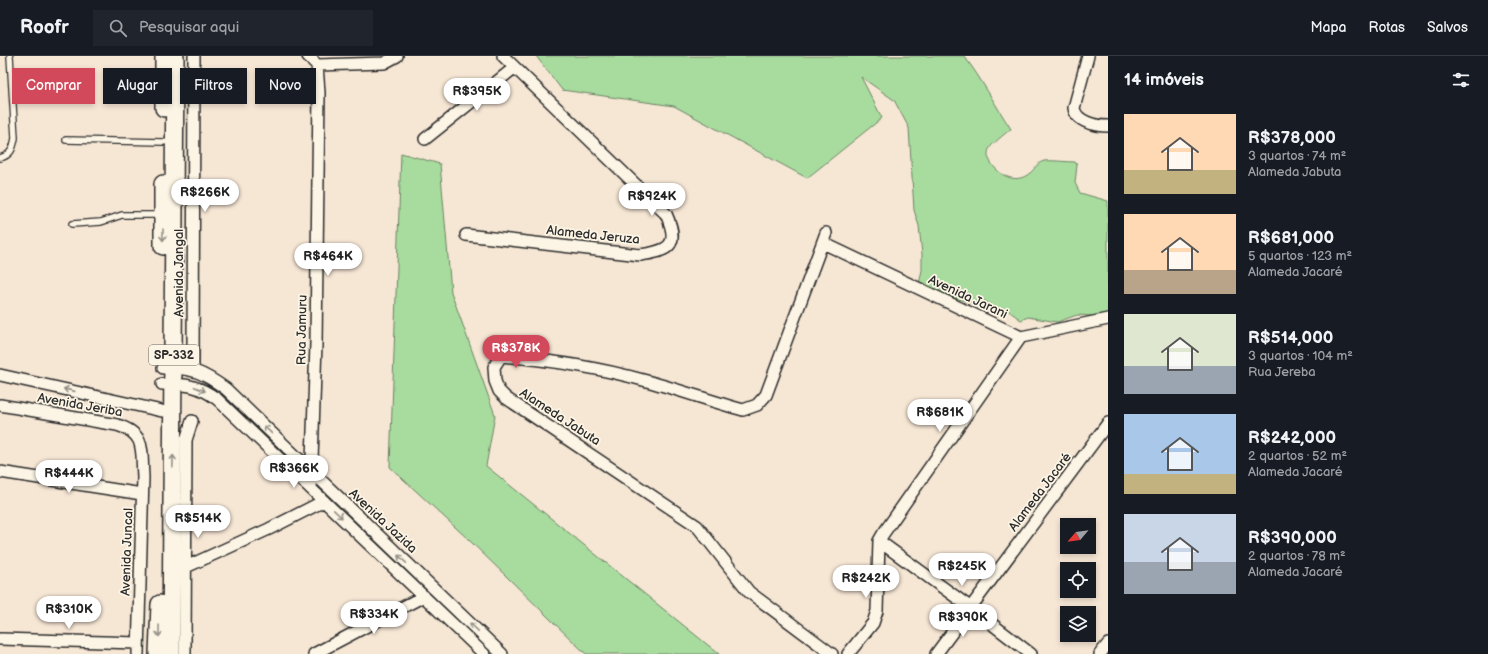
<!DOCTYPE html>
<html lang="pt">
<meta charset="utf-8">
<style>
:root{--surface:#171b24;--page:#20242c;--text:#f1f3f6;--muted:#9ea1a6;--line:#363941;--accent:#d1495b}
body{margin:0;font-family:"Balsamiq Sans",sans-serif;background:var(--page);color:var(--text);height:100vh;display:flex;flex-direction:column;font-size:15px;white-space:nowrap}
*{box-sizing:border-box;margin:0}
p{font-size:13px;color:var(--muted)}
.icon{flex:none;width:22px;height:22px;fill:none;stroke:currentColor;stroke-width:2;stroke-linecap:round;stroke-linejoin:round}
.map{position:relative;flex:1;overflow:hidden}
.sheet{display:flex;flex-direction:column;background:var(--surface);width:380px}
.sheet>*{flex:none}
.banner{position:absolute;left:12px;top:12px;width:380px;height:36px;display:flex;gap:8px}
.needle{width:26px;rotate:241deg}
.controls{position:absolute;left:1060px;top:462px;display:grid;gap:8px}
.controls a{display:grid;place-items:center;width:36px;height:36px;border-radius:0px;background:var(--surface);box-shadow:0 2px 6px #0003;font-size:20px}
.price{position:absolute;translate:-50% -34px;padding:0 9px;border-radius:14px;background:#fff;color:#222;font-size:13px;line-height:26px;filter:drop-shadow(0 1px 2px #0008)}
.price::after{content:'';position:absolute;left:50%;top:24px;width:12px;height:9px;margin-left:-6px;background:inherit;clip-path:polygon(0 0,100% 0,50% 100%)}
.price.selected{background:var(--accent);color:#fff}
ul{padding:0;list-style:none}
li{display:flex;align-items:center;gap:12px;height:100px;padding:0 16px}
li span{display:grid;place-items:center;flex:none;width:112px;height:80px;border-radius:0px;color:#555}
li>.icon{margin-inline-start:auto}
span .icon{width:48px;height:48px;fill:#fffc;stroke-width:1}
li b{font-size:17px}
h2{display:flex;justify-content:space-between;align-items:center;height:48px;padding:0 16px;font-size:17px}
.pill{padding:0 14px;border-radius:0px;background:var(--surface);box-shadow:0 2px 6px #0003;font-size:14px;line-height:36px}
.pill.selected{background:var(--accent);color:#fff}
header{display:flex;align-items:center;gap:24px;box-sizing:border-box;height:56px;padding:0 20px;background:var(--surface);border-bottom:1px solid var(--line)}
header strong{font-size:19px}
nav{display:flex;gap:22px;margin-inline-start:auto;font-size:14px}
.search{width:280px;height:36px;background:var(--page);display:flex;align-items:center;gap:10px;box-sizing:border-box;padding:0 14px;border-radius:0px;color:var(--muted);font-size:15px}
main{display:flex;flex:1;min-height:0}
.map>svg:first-child{display:block}
.green{fill:#a8dc9e;stroke:#6a8464}
.lines{fill:none;stroke-linecap:round;stroke-linejoin:round}
.service-casing{stroke:#2b2b2b;stroke-width:8}
.minor-casing{stroke:#2b2b2b;stroke-width:14}
.primary-casing{stroke:#2b2b2b;stroke-width:20}
.service{stroke:#fcf5e5;stroke-width:5.5}
.minor{stroke:#fcf5e5;stroke-width:11}
.primary{stroke:#fcf5e5;stroke-width:17}
.oneway{stroke:#949088}
.labels{text-anchor:middle;dominant-baseline:central;stroke-width:3.5;stroke-linejoin:round;paint-order:stroke}
.shield{fill:#fcf5e5;stroke:#6a6863;stroke-width:1}
.shield-label{font-size:12px;font-weight:bold;fill:#2b2b2b}
.street-label{font-size:13px;fill:#2b2b2b;stroke:#fcf5e5}
</style>
<header>
<strong>Roofr</strong>
<div class="search"><svg class="icon" aria-label="search" viewBox="0 0 24 24"><circle cx="10" cy="10" r="6"/><path d="M15 15l6 6"/></svg>Pesquisar aqui</div>
<nav><a>Mapa</a><a>Rotas</a><a>Salvos</a></nav>
</header>
<main>
<div class="map">
<svg width="1108" height="598" viewBox="0 0 1108 598">
<rect width="100%" height="100%" fill="#f6e6d4"/>
<filter id="ink" filterUnits="userSpaceOnUse"><feTurbulence type="fractalNoise" baseFrequency=".025" numOctaves="2"/><feDisplacementMap in="SourceGraphic" scale="8" xChannelSelector="R" yChannelSelector="G"/><feConvolveMatrix kernelMatrix="1 2 1 2 8 2 1 2 1" color-interpolation-filters="sRGB"/></filter>
<g filter="url(#ink)">
<path class="green" d="M536,0H964C981,22 995,49 1011,73C1009,74 994,87 992,89C988,93 987,98 989,103C996,118 1015,130 1030,117C1035,113 1037,107 1044,105C1053,104 1066,106 1075,106L1077,109L1075,127L1080,137L1108,145V261L1077,259L1057,266L1028,261L1021,264L1006,253H998L985,245L970,246L932,236L917,238L922,214V198L919,170L914,154L909,72L894,44L861,21L882,62L807,122L674,50L562,34Z
M401,97L440,108L451,236L495,359L486,410L719,598H586L468,483L390,411Z"/>
<g class="lines">
<g class="service-casing">
<path id="service" d="M66,84L164,86
M0,102C11,99 13,93 15,82L10,0
M72,168L101,166L122,159H160"/>
</g>
<g class="minor-casing">
<path id="minor" d="M308,0L317,9L319,37L316,288L311,433
M1088,0L1074,52C1076,66 1096,70 1108,70
M317,9L384,7L397,0
M425,83L514,12
M826,177L766,339L757,349L743,354C710,345 677,333 643,324C597,311 549,304 501,300L494,311L495,325L499,335L506,342L697,470L749,536L832,598
M466,179L640,199C670,195 680,189 666,158L503,0
M823,187L1021,281L1108,263
M163,312C191,311 203,316 226,333L502,598
M193,313L194,0
M0,319L162,355
M162,328C186,328 198,329 217,343L484,598
M0,349L117,369C147,378 141,395 143,421L138,598
M0,416L142,438
M879,485L971,552L1031,598
M186,511L269,473L324,445
M0,583L138,587
M185,598L186,384L192,365
M314,598L424,540
M848,598L873,567L877,555L879,485L883,478L1021,281
M936,598L1108,367
M1100,598L1108,588"/>
</g>
<g class="primary-casing">
<path id="primary" d="M164,0V52
M163,190V128
M158,598L160,548
M171,598L175,0"/>
</g>
<use href="#service" class="service"/>
<use href="#minor" class="minor"/>
<use href="#primary" class="primary"/>
</g>
<defs><path id="oneway-shaft" d="M-6 0H5M1.5-3L5.5 0L1.5 3" fill="none" stroke-width="1.6" stroke-linecap="round" stroke-linejoin="round"/></defs>
<g class="oneway">
<use href="#oneway-shaft" transform="translate(163 179) rotate(90)"/>
<use href="#oneway-shaft" transform="translate(200 333) rotate(23)"/>
<use href="#oneway-shaft" transform="translate(69 334) rotate(-167)"/>
<use href="#oneway-shaft" transform="translate(268 374) rotate(-136)"/>
<use href="#oneway-shaft" transform="translate(173 405) rotate(-89)"/>
<use href="#oneway-shaft" transform="translate(338 458) rotate(44)"/>
<use href="#oneway-shaft" transform="translate(402 503) rotate(-137)"/>
<use href="#oneway-shaft" transform="translate(474 571) rotate(-136)"/>
<use href="#oneway-shaft" transform="translate(159 575) rotate(91)"/>
</g>
</g>
<g class="labels">
<rect class="shield" x="149" y="289" width="50" height="20" rx="3"/>
<g class="shield-label">
<text x="174" y="299">SP-332</text>
</g>
<g class="street-label">
<text transform="translate(593 179) rotate(6)">Alameda Jeruza</text>
<text transform="translate(179 217) rotate(-90)">Avenida Jangal</text>
<text transform="translate(968 241) rotate(25)">Avenida Jarani</text>
<text transform="translate(302 274) rotate(-89)">Rua Jamuru</text>
<text transform="translate(80 349) rotate(10)">Avenida Jeriba</text>
<text transform="translate(560 361) rotate(33)">Alameda Jabuta</text>
<text transform="translate(1040 436) rotate(-53)">Alameda Jacaré</text>
<text transform="translate(383 465) rotate(43)">Avenida Jazida</text>
<text transform="translate(127 496) rotate(-88)">Avenida Juncal</text>
</g>
</g>
</svg>
<div class="controls">
<a><svg class="needle" viewBox="-14 -14 28 28"><path d="M0-13l5 13h-10z" fill="#e53935"/><path d="M0 13l5-13h-10z" fill="#9ea1a6"/></svg></a>
<a><svg class="icon" aria-label="locate" viewBox="0 0 24 24"><circle cx="12" cy="12" r="6"/><path d="M12 2v4M12 18v4M2 12h4M18 12h4"/></svg></a>
<a><svg class="icon" aria-label="layers" viewBox="0 0 24 24"><path d="M12 4l9 5-9 5-9-5zM3 14l9 5 9-5"/></svg></a>
</div>
<b class="price" style="left:477px;top:56px">R$395K</b>
<b class="price" style="left:205px;top:157px">R$266K</b>
<b class="price" style="left:652px;top:161px">R$924K</b>
<b class="price" style="left:328px;top:221px">R$464K</b>
<b class="price selected" style="left:516px;top:313px">R$378K</b>
<b class="price" style="left:940px;top:377px">R$681K</b>
<b class="price" style="left:294px;top:433px">R$366K</b>
<b class="price" style="left:69px;top:438px">R$444K</b>
<b class="price" style="left:198px;top:483px">R$514K</b>
<b class="price" style="left:962px;top:531px">R$245K</b>
<b class="price" style="left:866px;top:543px">R$242K</b>
<b class="price" style="left:69px;top:574px">R$310K</b>
<b class="price" style="left:374px;top:579px">R$334K</b>
<b class="price" style="left:963px;top:582px">R$390K</b>
<div class="banner">
<a class="pill selected">Comprar</a>
<a class="pill">Alugar</a>
<a class="pill">Filtros</a>
<a class="pill">Novo</a>
</div>
</div>
<section class="sheet">
<h2>14 imóveis<svg class="icon" aria-label="filters" viewBox="0 0 24 24"><path d="M4 7h16M4 17h16"/><circle cx="9" cy="7" r="2"/><circle cx="15" cy="17" r="2"/></svg></h2>
<ul>
<li><span style="background:linear-gradient(#ffd9b3 70%,#c2b280 0)"><svg class="icon" aria-label="home" viewBox="0 0 24 24"><path d="M3 11l9-7 9 7M6 9v11h12V9"/></svg></span><div><b>R$378,000</b><p>3 quartos · 74 m²</p><p>Alameda Jabuta</p></div></li>
<li><span style="background:linear-gradient(#ffd9b3 70%,#b9a48a 0)"><svg class="icon" aria-label="home" viewBox="0 0 24 24"><path d="M3 11l9-7 9 7M6 9v11h12V9"/></svg></span><div><b>R$681,000</b><p>5 quartos · 123 m²</p><p>Alameda Jacaré</p></div></li>
<li><span style="background:linear-gradient(#dfe7d0 65%,#9aa5b1 0)"><svg class="icon" aria-label="home" viewBox="0 0 24 24"><path d="M3 11l9-7 9 7M6 9v11h12V9"/></svg></span><div><b>R$514,000</b><p>3 quartos · 104 m²</p><p>Rua Jereba</p></div></li>
<li><span style="background:linear-gradient(#a9c7e8 75%,#c2b280 0)"><svg class="icon" aria-label="home" viewBox="0 0 24 24"><path d="M3 11l9-7 9 7M6 9v11h12V9"/></svg></span><div><b>R$242,000</b><p>2 quartos · 52 m²</p><p>Alameda Jacaré</p></div></li>
<li><span style="background:linear-gradient(#c9d6e8 60%,#9aa5b1 0)"><svg class="icon" aria-label="home" viewBox="0 0 24 24"><path d="M3 11l9-7 9 7M6 9v11h12V9"/></svg></span><div><b>R$390,000</b><p>2 quartos · 78 m²</p><p>Alameda Jacaré</p></div></li>
</ul>
</section>
</main>
